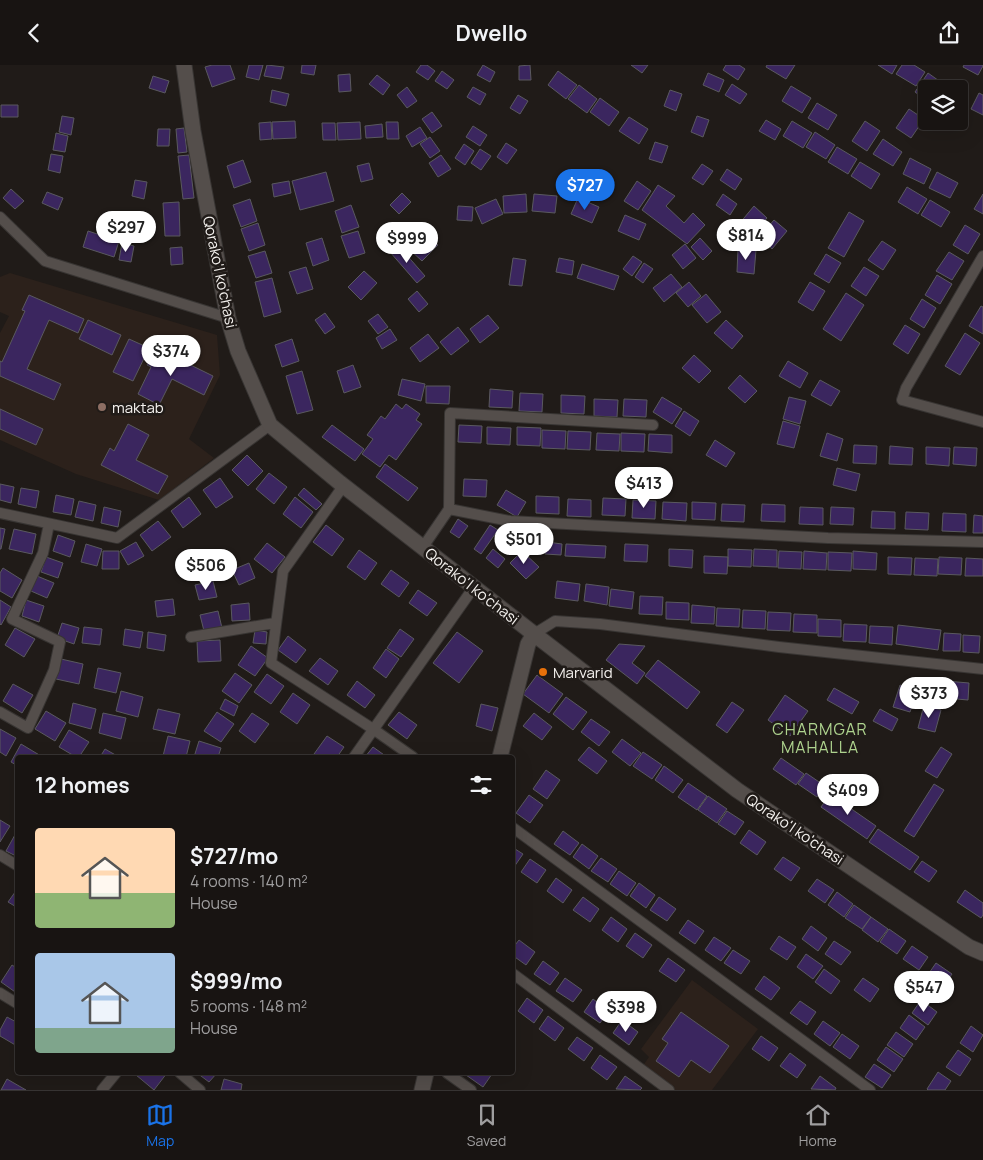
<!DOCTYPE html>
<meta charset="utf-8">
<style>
:root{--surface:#181412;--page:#211d1b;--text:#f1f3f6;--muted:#9f9e9f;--line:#363332;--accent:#1a73e8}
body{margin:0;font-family:Manrope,sans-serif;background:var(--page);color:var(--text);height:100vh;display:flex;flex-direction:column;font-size:19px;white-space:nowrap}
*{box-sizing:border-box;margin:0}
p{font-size:16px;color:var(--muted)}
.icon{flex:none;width:28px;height:28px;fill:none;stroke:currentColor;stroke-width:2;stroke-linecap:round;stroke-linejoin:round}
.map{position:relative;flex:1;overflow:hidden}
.panel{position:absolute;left:15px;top:690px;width:500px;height:320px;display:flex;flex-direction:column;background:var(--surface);border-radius:5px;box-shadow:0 5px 20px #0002,0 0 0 1px var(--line)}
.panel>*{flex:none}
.buttons{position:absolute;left:918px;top:15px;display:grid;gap:10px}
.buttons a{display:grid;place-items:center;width:50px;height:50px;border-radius:5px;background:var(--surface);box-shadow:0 5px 20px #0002,0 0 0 1px var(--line);font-size:25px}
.price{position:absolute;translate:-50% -42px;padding:0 11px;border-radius:18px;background:#fff;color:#222;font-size:16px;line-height:32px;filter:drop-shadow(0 1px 2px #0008)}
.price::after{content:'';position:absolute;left:50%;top:30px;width:15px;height:11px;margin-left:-8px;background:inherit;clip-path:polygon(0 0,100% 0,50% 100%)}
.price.active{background:var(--accent);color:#fff}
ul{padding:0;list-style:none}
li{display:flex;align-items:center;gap:15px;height:125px;padding:0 20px}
li span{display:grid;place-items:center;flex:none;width:140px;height:100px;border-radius:5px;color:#555}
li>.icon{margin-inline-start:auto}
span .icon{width:60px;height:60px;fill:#fffc;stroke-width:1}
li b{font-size:21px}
h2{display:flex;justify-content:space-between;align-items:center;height:60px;padding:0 20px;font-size:21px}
header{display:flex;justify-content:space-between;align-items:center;height:65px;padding:0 20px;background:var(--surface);font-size:22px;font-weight:700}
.menu{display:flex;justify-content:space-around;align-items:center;height:70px;border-top:1px solid var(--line);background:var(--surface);font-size:14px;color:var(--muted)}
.menu a{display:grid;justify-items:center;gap:2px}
.menu .active{color:var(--accent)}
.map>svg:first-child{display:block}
.built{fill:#2c211b}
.building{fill:#3b265f;stroke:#5a595f}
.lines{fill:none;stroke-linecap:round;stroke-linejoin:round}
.street-casing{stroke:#383533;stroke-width:12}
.secondary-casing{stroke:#383533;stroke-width:17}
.street{stroke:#544e4b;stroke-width:10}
.secondary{stroke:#544e4b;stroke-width:15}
.education-dot{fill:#8d6e63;stroke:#201b18;stroke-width:2}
.food-dot{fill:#e8710a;stroke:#201b18;stroke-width:2}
.labels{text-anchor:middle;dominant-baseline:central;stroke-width:5;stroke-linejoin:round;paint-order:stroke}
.street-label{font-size:15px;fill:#f4f1ee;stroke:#201b18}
.poi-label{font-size:15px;fill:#f4f1ee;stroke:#201b18;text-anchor:start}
.neighbourhood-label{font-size:16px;letter-spacing:1px;fill:#aed38e;stroke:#201b18}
</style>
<header><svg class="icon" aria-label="back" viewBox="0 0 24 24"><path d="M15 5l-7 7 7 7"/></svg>Dwello<svg class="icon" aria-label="share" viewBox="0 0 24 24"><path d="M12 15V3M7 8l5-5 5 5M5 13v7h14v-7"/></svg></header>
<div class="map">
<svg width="983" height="1025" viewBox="0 0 983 1025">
<rect width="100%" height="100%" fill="#201b18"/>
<path class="built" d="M10,208L217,270L220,310L189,374L214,393L159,435L76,409L0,375V268L9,251L0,247V212Z
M692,915L758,964L712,1025H668L640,1005L649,992L641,984Z"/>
<path class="building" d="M212,0H230L235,14L212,22L205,2Z
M249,0H263L259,15L246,12Z
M267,0L284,2L281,14L264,11Z
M302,0H316L314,10L301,8Z
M421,0H427L435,6L428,15L416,7Z
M483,0L495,7L490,17L477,10Z
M530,0L531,15H519V1Z
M631,0H648L642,8Z
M726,0H739L745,4L738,15L723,5Z
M767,0H795L786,14L766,2Z
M878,0H897L892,9Z
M902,0H914L925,7L916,21L896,9Z
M964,0H983V1L978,10L963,2Z
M442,6L454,15L447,24L435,16Z
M558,6L577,20L566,34L548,20Z
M708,8L724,15L719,27L703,20Z
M928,8L942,18L938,24H926V35L915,27Z
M350,9L351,26L339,27L338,10Z
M377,10L390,20L383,30L369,19Z
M153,11L169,16L165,28L149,23Z
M732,19L747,29L740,39L725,30Z
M579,20L597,34L587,48L568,34Z
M791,21L811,33L802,48L782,36Z
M407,22L417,36L407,43L397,30Z
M473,22L486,29L480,40L467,32Z
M272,25L289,29L286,41L270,37Z
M670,25L682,29L676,46L664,41Z
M979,28L983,30V50L971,44Z
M518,30L528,36L520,49L510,43Z
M600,33L619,47L609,61L590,47Z
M817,38L837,50L828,65L808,53Z
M1,40H18V52H1Z
M909,44L924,54L911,73L896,63Z
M432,47L442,61L432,68L422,54Z
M62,51L74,53L71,70L59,67Z
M697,51L709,55L703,72L691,67Z
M629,52L648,64L639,79L619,66Z
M766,55L781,64L775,75L759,66Z
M295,56L296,73L273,74L272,57Z
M792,56L812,68L803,83L783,71Z
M865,56L880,66L867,86L852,76Z
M271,57L272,74L260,75L259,58Z
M360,57L361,74L338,75L337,58Z
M386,57H398L399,74H387Z
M322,58H335L336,75H323Z
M382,59L383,72L366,73L365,61Z
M473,61L487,70L480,81L466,72Z
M420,62L427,73L412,82L406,71Z
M184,63L187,87L178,88L176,64Z
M158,64H170L169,81H157Z
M815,67L835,80L826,94L806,82Z
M56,68L68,71L65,87L53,85Z
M430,72L440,86L430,93L420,79Z
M883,74L902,87L893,101L873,89Z
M655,77L668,81L662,98L649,94Z
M506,78L517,85L507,99L497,92Z
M464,79L474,86L465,100L455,93Z
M837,82L857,94L848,109L828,97Z
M480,84L491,91L481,105L471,98Z
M51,89L63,91L60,108L48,105Z
M189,90L194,133L183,134L178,91Z
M441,90L451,104L438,112L429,98Z
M910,93L931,104L924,119L903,109Z
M243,95L251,117L234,123L227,101Z
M860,97L880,109L871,124L851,111Z
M369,98L373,114L361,117L357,101Z
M702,99L713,106L703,120L692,113Z
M727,104L742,114L735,125L720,115Z
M326,107L334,136L300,145L292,116Z
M937,107L958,118L950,133L929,123Z
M135,115L147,117L144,134L132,131Z
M289,116L291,128L274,132L272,119Z
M637,116L651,126L638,145L624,136Z
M658,120L675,131L666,141L684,158L693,148L705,160L687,179L642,145Z
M907,122L927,134L918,149L898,137Z
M11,124L24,136L15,144L3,133Z
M47,127L63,133L58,145L42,138Z
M402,128L411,137L399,149L390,140Z
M526,129L527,147L504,148L503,131Z
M534,129L557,131L555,148L532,146Z
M723,129L737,139L730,150L716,140Z
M983,129V149L974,144Z
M578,133L599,142L592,158L571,149Z
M250,134L257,156L241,162L233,140Z
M496,134L503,149L482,159L475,143Z
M930,135L950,147L941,162L921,150Z
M179,137L180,171H165L163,138Z
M351,140L359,162L342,168L335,146Z
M458,141L473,142L472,156L457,155Z
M754,141L767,153L752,170L739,159Z
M849,147L864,156L844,192L828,183Z
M625,150L646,159L639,175L618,166Z
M774,155L787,166L772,184L759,172Z
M258,158L265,180L249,186L241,164Z
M965,160L980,169L968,189L953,180Z
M88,166L119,176L114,192L83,182Z
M358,166L365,188L349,193L341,171Z
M425,168L438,180L422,196L409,184Z
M322,173L329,195L313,201L306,178Z
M700,173L712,186L703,195L691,182Z
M882,176L896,185L883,205L868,195Z
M122,178L134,181L131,197L119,195Z
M685,179L696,193L683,204L672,190Z
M398,180L425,211L417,218L390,187Z
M182,182L183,199L171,200L170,183Z
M738,184L756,185L754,209L737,207Z
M265,186L272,208L256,213L248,191Z
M949,187L964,196L952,215L936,206Z
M826,189L841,198L829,218L814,209Z
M633,191L642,197L632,211L623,204Z
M513,193L526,195L522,221L509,220Z
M559,193L574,196L572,210L556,207Z
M644,198L653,204L643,218L635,212Z
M582,199L619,211L614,225L577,213Z
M306,202L313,224L297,229L289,207Z
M864,202L879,211L866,231L851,221Z
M364,206L377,218L361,235L348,222Z
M671,209L682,222L664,237L653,223Z
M937,210L952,219L940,239L925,230Z
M272,213L281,247L264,252L255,217Z
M689,217L701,231L688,242L676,228Z
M810,217L825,226L813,246L798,237Z
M417,226L428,239L419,247L408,234Z
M846,228L864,240L841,276L823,264Z
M706,229L721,247L707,258L692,240Z
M29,230L84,254L78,268L49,255L27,304L61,319L54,335L0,311V296L2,297L25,246L22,245Z
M922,234L936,243L924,263L910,254Z
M981,241L983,242V269L969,261Z
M325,248L335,262L325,269L315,255Z
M378,249L388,262L378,269L368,256Z
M488,250L499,263L480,278L470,264Z
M88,255L121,270L112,290L79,274Z
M726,255L743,271L732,284L714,268Z
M905,260L920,269L908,289L893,279Z
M458,262L469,276L451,290L440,277Z
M390,264L397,275L382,284L376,273Z
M965,268L980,278L960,310L945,301Z
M428,269L439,283L420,297L410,283Z
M129,274L149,283L133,316L113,307Z
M292,274L299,296L282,302L275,280Z
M156,283L213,311L204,330L172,314L159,340L138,329L151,302L147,300Z
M694,290L711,306L699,318L682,303Z
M788,296L808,308L800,323L779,311Z
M353,300L361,322L344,328L337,306Z
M302,306L313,345L297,349L286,311Z
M740,310L757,326L745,338L728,323Z
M402,314L425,319L421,336L398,330Z
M820,315L840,326L831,341L811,330Z
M426,321H450L449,339L426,338Z
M490,324L513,326L512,343L489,342Z
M520,328L543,329L542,347L519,346Z
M561,330L585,331L584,349L561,348Z
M662,332L682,344L672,359L653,347Z
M789,332L806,336L800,359L783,354Z
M594,334L618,335L617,352L594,351Z
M624,334L647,335L646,352L623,351Z
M396,339L402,344L406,339L420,349L416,355L422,359L396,395L389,390L380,402L362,389L373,374L367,370L381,351L385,354Z
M0,344L43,364L36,380L0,364Z
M684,346L699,356L690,371L675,361Z
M783,356L800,361L794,383L777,379Z
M128,359L149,370L136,395L168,411L158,429L101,400L110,383L114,386Z
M332,360L364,384L355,396L322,372Z
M459,360L482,361L481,378L458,377Z
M487,362L511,363L510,380L487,379Z
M517,362L541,363L540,381L517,380Z
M542,365L566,366L565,384L542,383Z
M568,366L591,367L590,385L567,384Z
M597,368L620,369L619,386L596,385Z
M621,368L645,369L644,387L621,386Z
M827,368L843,374L837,396L820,391Z
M649,369L672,370V388L648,386Z
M715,375L735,388L726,402L706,390Z
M854,380L877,381L876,399L853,398Z
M890,381L913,383L912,400L889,399Z
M926,382L950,383L949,401L926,399Z
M954,382L977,383L976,401L953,399Z
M247,390L263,406L248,421L232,405Z
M385,399L418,423L408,436L376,412Z
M837,403L860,409L856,426L833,420Z
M269,408L287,422L274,439L256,424Z
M220,413L233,432L216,443L203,425Z
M464,414L487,415L486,432L463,431Z
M0,419L14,422L11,438L0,435Z
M21,423L39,426L36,443L18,439Z
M304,423L322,439L316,445L298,430Z
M506,425L526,437L517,452L497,440Z
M56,430L74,434L71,450L53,447Z
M536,431L559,432V449L536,448Z
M189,432L201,449L183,463L171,446Z
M295,432L313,447L301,463L283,449Z
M603,433L626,434L625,451L602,450Z
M568,434L591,435V452L567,451Z
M633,435L656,436L655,454L632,453Z
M79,436L96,440L93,456L75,452Z
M663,437L687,438L686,456L662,454Z
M692,437L716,438L715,455L692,454Z
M722,439L745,440L744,457L721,456Z
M762,439L785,440V457L761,456Z
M104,442L121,446L118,462L101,458Z
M800,442L823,443V460L799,459Z
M831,442L854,443L853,460L830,459Z
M872,446L895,447V464L871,463Z
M906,447L929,448L928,465L905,464Z
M943,448L966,449V467L942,466Z
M974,450L983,451V468H973Z
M458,454L468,461L459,473L450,467Z
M158,456L171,472L152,486L140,470Z
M326,460L344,474L332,491L313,477Z
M490,460L498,465L481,489L474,484Z
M0,463L5,464L1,484H0Z
M14,464L36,469L32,489L9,484Z
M58,470L75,476L70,492L53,486Z
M136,477L144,491L128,500L120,486Z
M547,477L562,479L561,490L545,489Z
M267,478L285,492L272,508L254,494Z
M86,479L102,484L97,501L81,497Z
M566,479L606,481L605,493L565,491Z
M625,479L648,480L647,497L624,496Z
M493,484L505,494L498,503L486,493Z
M669,484L693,485L692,503L669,501Z
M728,484L752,485L751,502L728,501Z
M754,484L777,485V502L753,501Z
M359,485L377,498L365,515L347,502Z
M103,486H119V504H102Z
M522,486L539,502L526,514L510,498Z
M779,486L802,487L801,504L778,503Z
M804,486L827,488L826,505L803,504Z
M853,486L877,488L876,505L853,504Z
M828,487L852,488L851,506L828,505Z
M704,491L728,492L727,509L704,508Z
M46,492L63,498L58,513L41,507Z
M888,492L912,493L911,510L888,509Z
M939,492L962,493L961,510L938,509Z
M915,493L938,494L937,511L914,510Z
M966,493L983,494V511H965Z
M249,498L255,513L239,520L232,505Z
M3,503L22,515L12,533L0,526V508Z
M391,505L409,518L399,532L381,519Z
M37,511L54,518L47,533L31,526Z
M213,516L217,532L199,535L195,520Z
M557,516L580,519L578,536L555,533Z
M586,519L609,522L607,540L584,536Z
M611,524L634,527L632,544L609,541Z
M418,525L437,538L427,551L409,538Z
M640,531L663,532L662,550L639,549Z
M173,534L175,550L157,552L155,536Z
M0,535L11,542L1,560L0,559Z
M26,535L44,541L39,557L22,551Z
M666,537L689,538V555L666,554Z
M249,538L250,555L232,556L231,540Z
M692,540L715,542L714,559L691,558Z
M717,543L740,544L739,562L716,561Z
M743,545L766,546L765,564L742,563Z
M218,546L222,563L204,566L200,550Z
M768,547L791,548L790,566L767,565Z
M794,549L817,550V568L793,567Z
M818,554L841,555V572L818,571Z
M62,558L79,563L74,579L57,573Z
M844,559L867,560L866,577L843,576Z
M898,560L941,565L938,585L896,579Z
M870,561L893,562L892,580L869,578Z
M84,562L102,564L100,580L82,578Z
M15,563L35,574L24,592L5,580Z
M125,564L143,567L140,583L123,580Z
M400,564L414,574L401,592L387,583Z
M255,565L267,567L266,579L253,578Z
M148,567L166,570L164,586L147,583Z
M457,567L483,586L459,618L433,598Z
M944,568L961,569L960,586H943Z
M963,570L980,571L979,588L963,587Z
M288,571L306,585L296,598L278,585Z
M220,575L221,596L198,597L197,576Z
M619,579L645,581L632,598L645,608L637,619L606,595Z
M251,581L268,593L255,611L238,600Z
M386,584L399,594L386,613L373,603Z
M320,593L338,606L328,620L309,606Z
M61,594L83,599L79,619L56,614Z
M658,595L700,627L687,644L645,611Z
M98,603L121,608L116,628L94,623Z
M235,608L252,620L239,638L222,626Z
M267,609L284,621L271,639L254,627Z
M537,610L563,629L549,648L523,629Z
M357,616L375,630L365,643L347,630Z
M946,616L969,618L968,635L945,633Z
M13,619L33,630L22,648L3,636Z
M900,620L917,625L910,647L893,642Z
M834,623L859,637L852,649L827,635Z
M121,626L143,632L138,652L116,646Z
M293,628L310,640L297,659L280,647Z
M785,630L808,646L790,671L768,655Z
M566,632L587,647L573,665L553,649Z
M225,634L238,641L234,651L220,644Z
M732,637L744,645L727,668L716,660Z
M73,638L96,644L91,664L69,658Z
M481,639L498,643L492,666L476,661Z
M924,640L941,645L935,667L918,663Z
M158,644L180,649L175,669L153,664Z
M880,644L898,654L892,666L873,656Z
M46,646L66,658L55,676L35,664Z
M217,647L234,659L221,677L204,666Z
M399,647L417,660L407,674L388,660Z
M103,648L126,653L121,674L99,668Z
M252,648L269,659L255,678L239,666Z
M534,648L552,662L542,675L523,661Z
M591,654L610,667L599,681L581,667Z
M0,664L16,673L6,691L0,687Z
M69,665L89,677L79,692H76L59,682Z
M168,671L190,676L186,692L163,691Z
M327,671L344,682L337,692H318L314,689Z
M622,674L641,688L630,701L612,687Z
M199,676L221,683L218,692H194Z
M21,679L41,691L40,692H18V701L11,697Z
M373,682L387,692H365Z
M589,682L607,696L597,709L578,695Z
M941,682L952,689L937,713L925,706Z
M105,684L119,692H100Z
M643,687L662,700L652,714L633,701Z
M781,693L804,709L796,720L773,704Z
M664,701L683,715L673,728L655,715Z
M546,705L560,715L547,734L533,724Z
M806,708L825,721L817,732L798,719Z
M688,718L707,731L697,745L678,732Z
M934,719L944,725L914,772L904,766Z
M830,729L876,761L867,774L821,742Z
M529,730L543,740L530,758L516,748Z
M708,731L727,744L717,758L698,745Z
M727,746L744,757L735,770L718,759Z
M0,755L10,761L0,777Z
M878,764L919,792L910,805L869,777Z
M749,765L766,777L757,790L740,778Z
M563,766L579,778L570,790L554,779Z
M16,768L18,769V792L6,786Z
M582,779L598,791L589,804L573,792Z
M512,782L523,789L514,802L512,801Z
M783,792L800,803L791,816L774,804Z
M601,793L617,804L608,817L591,806Z
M530,794L546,805L537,818L521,807Z
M922,796L937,806L929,817L914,807Z
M619,806L636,818L627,831L610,819Z
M556,813L572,825L563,838L547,826Z
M817,814L834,825L825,838L808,826Z
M639,818L655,830L646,843L630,831Z
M18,823V843L8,837Z
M965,825L983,838V850L981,853L957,837Z
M837,827L853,839L844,852L828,840Z
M583,832L599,844L590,857L573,845Z
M659,832L676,844L667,856L650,845Z
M854,840L871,852L862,864L845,853Z
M611,852L627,864L618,877L602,865Z
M871,852L888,864L878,877L862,865Z
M688,855L704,866L695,879L679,868Z
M811,861L827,873L818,886L802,874Z
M889,864L906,876L897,889L880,877Z
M635,868L652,880L643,893L626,881Z
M779,871L796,882L787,895L770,884Z
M714,872L731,883L721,896L705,885Z
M519,875L535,887L526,900L512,890V884Z
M834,876L851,887L841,900L825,889Z
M912,881L928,892L919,905L903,894Z
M733,885L750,896L741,909L724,898Z
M806,889L823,901L813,914L797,902Z
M668,893L685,905L676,917L659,906Z
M543,896L559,908L550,920L534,909Z
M936,898L952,909L943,922L927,911Z
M12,900L18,904V929L1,917Z
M824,904L840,916L831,929L815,917Z
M764,911L780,923L771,935L755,924Z
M565,913L582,925L573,937L556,926Z
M863,913L879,924L870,937L854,925Z
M527,933L543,945L534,958L518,946Z
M593,934L609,946L600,958L584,947Z
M921,935L937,947L928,960L912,948Z
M800,936L816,947L807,960L790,948Z
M681,947L729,981L710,1008L691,995L679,1012L656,996L668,978L662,974Z
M909,950L925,962L916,975L900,963Z
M548,951L564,963L555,976L539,964Z
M7,952L18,958L17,981L0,971V965Z
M622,955L638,967L629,980L613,968Z
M823,956L840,968L830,981L814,969Z
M971,961L983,970L973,987L960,978Z
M896,967L913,979L904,992L887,980Z
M842,969L859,981L850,994L833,982Z
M761,971L778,983L769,996L752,984Z
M577,972L593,983L584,996L568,984Z
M886,982L903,994L894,1007L877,995Z
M958,985L971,994L960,1011L946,1002Z
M790,988L806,1000L797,1013L780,1001Z
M600,990L617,1002L607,1015L591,1003Z
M874,999L891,1010L882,1023L865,1012Z
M938,1007L951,1016L945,1025H928L927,1024Z
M139,1008H167L154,1025L136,1010Z
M197,1008H217L209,1017Z
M468,1008H490L492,1009L483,1022L466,1010Z
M625,1011L642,1023L640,1025L616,1024Z
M820,1011L836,1023L835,1025L811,1024Z
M7,1014L26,1025H1Z
M224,1014L242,1019L241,1025H221Z"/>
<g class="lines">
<g class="street-casing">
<path id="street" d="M0,152L45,196L228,253
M983,191L906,323L902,335L983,357
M344,420L283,506L271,598L373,664L413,692
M449,444L450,348L653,360
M0,448L117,473L270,360
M423,482L449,444L510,456L828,473L983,477
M534,569L555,556L600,559L779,582L983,604
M191,572L275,558
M0,647L28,663L54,605L60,577L12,554L43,488L49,459
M354,692L474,522
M512,762L870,1025
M0,790L18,801
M512,908L669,1025
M0,928L18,939
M180,1008L200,1025
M447,1008L471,1025
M102,1025L116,1008"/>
</g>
<g class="secondary-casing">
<path id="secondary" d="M184,0L193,66L228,253L238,286L270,360L340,418L534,569L737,725L969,882L983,888
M500,692L528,579L534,569
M422,1025L426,1008"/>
</g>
<use href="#street" class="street"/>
<use href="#secondary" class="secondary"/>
</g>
<circle class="education-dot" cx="102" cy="342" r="5"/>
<circle class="food-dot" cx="543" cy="607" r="5"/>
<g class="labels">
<g class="street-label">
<text transform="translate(220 207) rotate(78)">Qorako'l ko'chasi</text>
<text transform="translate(472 521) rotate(38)">Qorako'l ko'chasi</text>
<text transform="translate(795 764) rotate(34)">Qorako'l ko'chasi</text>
</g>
<g class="poi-label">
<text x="112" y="342">maktab</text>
<text x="553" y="607">Marvarid</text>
</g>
<g class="neighbourhood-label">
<text x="820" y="664">CHARMGAR<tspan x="820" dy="18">MAHALLA</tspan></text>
</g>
</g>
</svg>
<div class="buttons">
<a><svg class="icon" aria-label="layers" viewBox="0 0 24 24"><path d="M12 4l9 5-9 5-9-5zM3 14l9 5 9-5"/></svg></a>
</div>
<b class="price active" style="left:585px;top:146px">$727</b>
<b class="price" style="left:126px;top:188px">$297</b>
<b class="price" style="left:746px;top:196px">$814</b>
<b class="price" style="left:407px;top:199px">$999</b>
<b class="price" style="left:171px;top:312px">$374</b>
<b class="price" style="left:644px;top:444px">$413</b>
<b class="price" style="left:524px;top:500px">$501</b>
<b class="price" style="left:206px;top:526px">$506</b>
<b class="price" style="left:929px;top:654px">$373</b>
<b class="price" style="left:848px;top:751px">$409</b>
<b class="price" style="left:924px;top:948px">$547</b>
<b class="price" style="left:626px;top:968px">$398</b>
<section class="panel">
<h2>12 homes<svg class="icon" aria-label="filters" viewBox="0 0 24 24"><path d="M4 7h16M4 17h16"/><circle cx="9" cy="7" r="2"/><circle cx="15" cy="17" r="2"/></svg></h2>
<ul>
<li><span style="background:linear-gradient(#ffd9b3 65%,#8fb573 0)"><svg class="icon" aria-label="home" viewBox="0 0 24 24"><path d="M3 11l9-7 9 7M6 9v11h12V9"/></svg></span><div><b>$727/mo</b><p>4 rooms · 140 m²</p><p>House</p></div></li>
<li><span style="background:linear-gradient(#a9c7e8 75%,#7fa58c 0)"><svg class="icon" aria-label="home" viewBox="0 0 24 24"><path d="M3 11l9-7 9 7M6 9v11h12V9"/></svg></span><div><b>$999/mo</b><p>5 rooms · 148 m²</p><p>House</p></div></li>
</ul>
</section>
</div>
<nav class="menu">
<a class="active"><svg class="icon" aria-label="map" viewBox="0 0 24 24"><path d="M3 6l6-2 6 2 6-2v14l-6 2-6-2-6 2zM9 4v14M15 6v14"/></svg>Map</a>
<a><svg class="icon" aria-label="saved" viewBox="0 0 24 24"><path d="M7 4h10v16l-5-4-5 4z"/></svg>Saved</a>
<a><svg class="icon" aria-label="home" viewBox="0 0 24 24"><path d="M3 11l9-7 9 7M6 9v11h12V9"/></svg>Home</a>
</nav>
